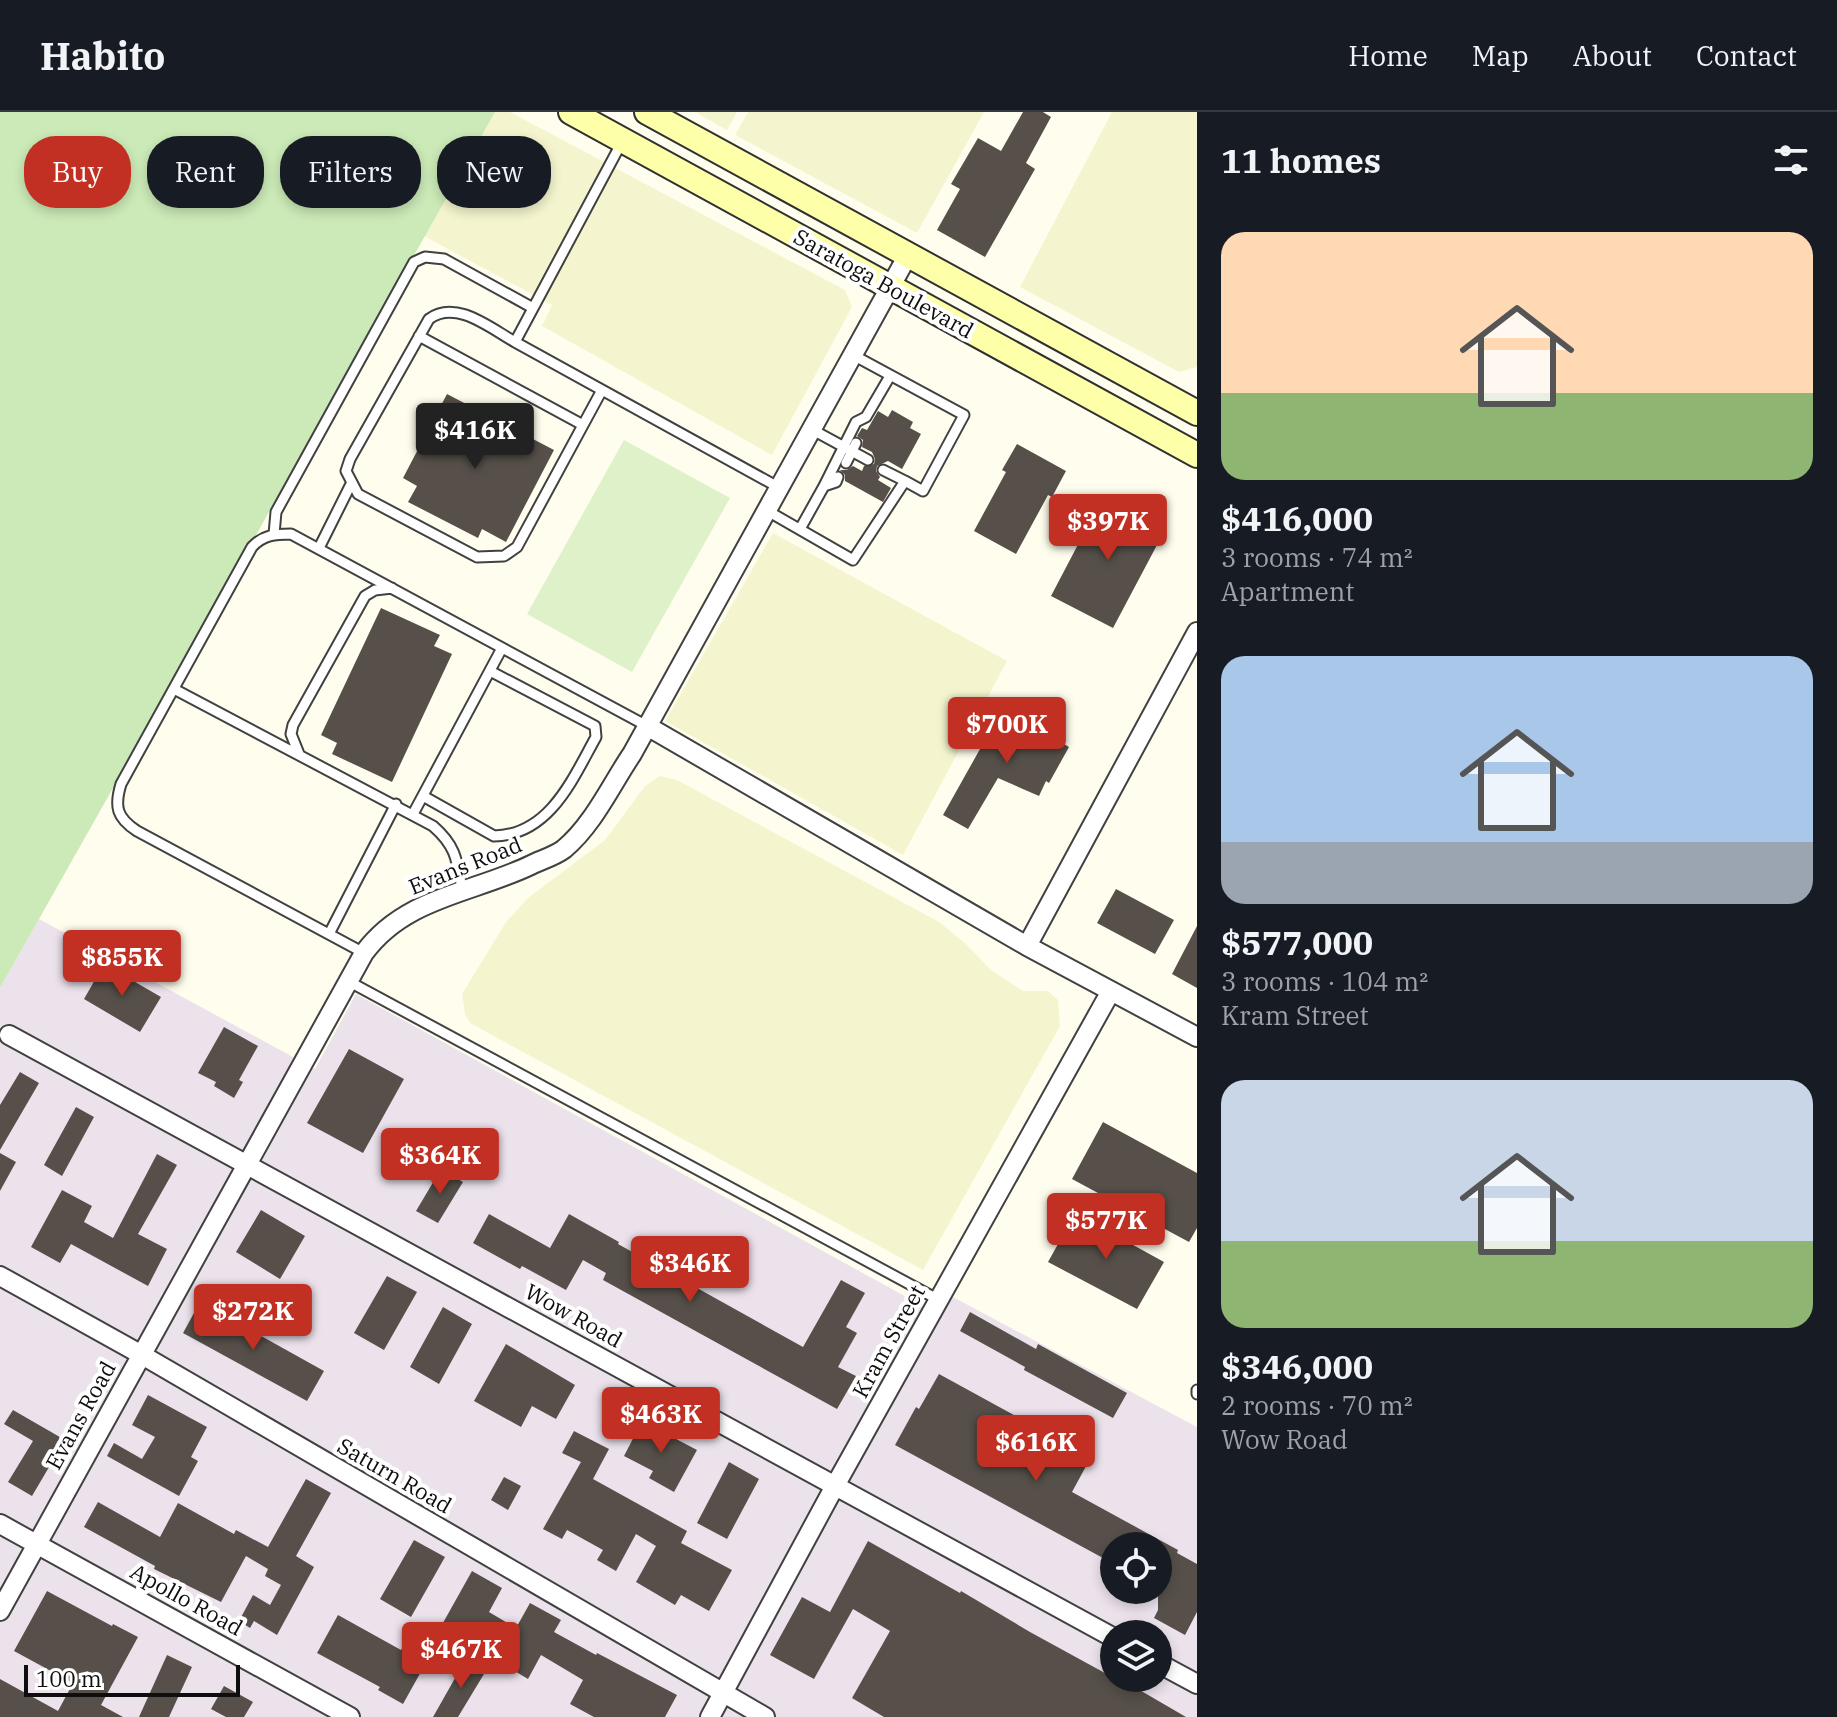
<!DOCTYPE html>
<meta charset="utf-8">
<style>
:root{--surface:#171b24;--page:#20242c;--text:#f1f3f6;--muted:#9ea1a6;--line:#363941;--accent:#c13022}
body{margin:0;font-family:"IBM Plex Serif",serif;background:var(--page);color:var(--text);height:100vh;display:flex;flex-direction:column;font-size:30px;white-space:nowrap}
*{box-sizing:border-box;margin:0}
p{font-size:26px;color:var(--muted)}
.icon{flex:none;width:44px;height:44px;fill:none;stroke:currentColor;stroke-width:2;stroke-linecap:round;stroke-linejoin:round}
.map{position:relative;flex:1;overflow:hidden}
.details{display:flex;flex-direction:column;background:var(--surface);width:640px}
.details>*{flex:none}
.guide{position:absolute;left:24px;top:24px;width:760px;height:72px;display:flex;gap:16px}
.buttons{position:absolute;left:1100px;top:1420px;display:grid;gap:16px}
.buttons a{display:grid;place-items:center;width:72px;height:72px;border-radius:50%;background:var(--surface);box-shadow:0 4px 12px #0003;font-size:40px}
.scale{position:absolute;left:24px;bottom:20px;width:216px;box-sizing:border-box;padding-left:8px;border:4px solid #0e0e0e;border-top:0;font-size:22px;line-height:28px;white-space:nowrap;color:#0e0e0e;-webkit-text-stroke:6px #fff;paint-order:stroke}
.price{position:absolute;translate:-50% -68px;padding:0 18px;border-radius:8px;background:var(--accent);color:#fff;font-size:26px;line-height:52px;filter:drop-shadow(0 2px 4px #0008)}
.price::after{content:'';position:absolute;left:50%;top:48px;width:24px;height:18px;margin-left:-12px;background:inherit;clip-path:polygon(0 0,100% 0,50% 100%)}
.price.current{background:#222;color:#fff}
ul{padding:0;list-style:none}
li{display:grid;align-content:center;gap:16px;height:424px;padding:0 24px}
li span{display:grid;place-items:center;height:248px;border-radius:24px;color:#555}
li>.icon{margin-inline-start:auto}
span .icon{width:144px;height:144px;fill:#fffc;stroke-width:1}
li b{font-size:34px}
h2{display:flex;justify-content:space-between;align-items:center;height:96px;padding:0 24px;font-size:34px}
.chip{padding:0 28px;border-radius:32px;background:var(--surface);box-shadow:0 4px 12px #0003;font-size:28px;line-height:72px}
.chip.current{background:var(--accent);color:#fff}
header{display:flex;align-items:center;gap:48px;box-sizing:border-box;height:112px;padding:0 40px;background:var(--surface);border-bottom:2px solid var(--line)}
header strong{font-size:38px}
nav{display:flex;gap:44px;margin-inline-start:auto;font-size:28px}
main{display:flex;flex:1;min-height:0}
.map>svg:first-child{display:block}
.industrial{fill:#ece2ec;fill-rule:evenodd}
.farmland{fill:#f4f5ce}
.green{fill:#cbeab7}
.pitch{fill:#def1c9}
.building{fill:#57504a}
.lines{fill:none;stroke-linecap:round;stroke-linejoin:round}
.service-casing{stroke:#414141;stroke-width:13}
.minor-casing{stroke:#414141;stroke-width:22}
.secondary-casing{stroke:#303030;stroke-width:28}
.service{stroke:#fff;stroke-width:9}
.minor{stroke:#fff;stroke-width:18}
.secondary{stroke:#fdffa9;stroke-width:24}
.labels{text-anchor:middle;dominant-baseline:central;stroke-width:8;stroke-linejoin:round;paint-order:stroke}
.street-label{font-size:22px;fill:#0e0e0e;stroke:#fff}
</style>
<header>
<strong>Habito</strong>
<nav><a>Home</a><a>Map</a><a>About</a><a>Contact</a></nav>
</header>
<main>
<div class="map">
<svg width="1197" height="1605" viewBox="0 0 1197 1605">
<rect width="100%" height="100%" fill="#fffeee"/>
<path class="industrial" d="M39,807L315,957L356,882L941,1204L953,1185L1197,1315V1605H0V876ZM1114,1434H1158V1478H1114ZM1114,1522H1158V1566H1114Z"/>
<path class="farmland" d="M495,0H510L845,178L852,195L772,343L542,214L552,193L424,124Z
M695,0H737L727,18Z
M748,0H984L917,121L735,23Z
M1112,0H1197V255L1179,260L1020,175Z
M773,421L1007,549L903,743L665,609Z
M660,664L677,668L939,810L965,831L992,859L1023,879H1048L1058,888L1060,914L923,1158L470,911L465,902L462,882L506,810L528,786L605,728L645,674Z"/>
<path class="green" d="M0,0H495L0,876Z"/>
<path class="pitch" d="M624,328L730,386L632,560L527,502Z"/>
<path class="building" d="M1023,0H1043L1051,5L1026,51L1035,57L985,145L937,118L960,77L951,72L978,26L1001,39Z
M447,282L554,338L506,430L482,417L478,426L408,390L417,374L403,366Z
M892,298L913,310L910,316L921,322L902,357L888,349L877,354L876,359L880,365L878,368L891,376L883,390L845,369V363L840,358H847L853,354L862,359L864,354L874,352L875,347L872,340L862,335L863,328L857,324L862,316L867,318L878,299L888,305Z
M1017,332L1066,359L1052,385L1048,383L1016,442L974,419L1006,360L1002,358Z
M1104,383L1166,416L1113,516L1051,484Z
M381,496L440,523L434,534L452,542L392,670L332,642L337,631L321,623Z
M1003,596L1069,635L1049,671L1046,669L1039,684L998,666L968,717L943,703Z
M1116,777L1174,808L1155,842L1097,811Z
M1197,814V876L1172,862Z
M104,852L161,885L140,920L84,887Z
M224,915L258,934L239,968L243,970L234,986L214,974L216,970L198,961Z
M349,937L404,967L363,1041L307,1011Z
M20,960L39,971L0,1038V993Z
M76,995L94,1005L62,1064L44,1053Z
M1103,1010L1197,1061V1116L1189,1130L1072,1067Z
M0,1041L16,1050L0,1079Z
M157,1042L177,1053L138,1122L167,1137L148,1174L71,1132L60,1151L31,1135L62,1078L92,1094L84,1110L113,1126Z
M441,1057L463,1070L438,1111L416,1099Z
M261,1098L305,1124L280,1167L236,1140Z
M1077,1098L1097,1110L1095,1112L1164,1150L1137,1197L1048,1150Z
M489,1102L550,1136L569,1102L619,1130L618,1132L803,1235L841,1168L865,1181L846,1215L857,1221L838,1255L856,1264L837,1297L603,1168L606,1161L583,1148L566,1178L522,1154L520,1157L473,1131Z
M387,1164L417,1180L384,1238L354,1221Z
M200,1190L324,1259L307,1289L183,1221Z
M443,1195L472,1212L439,1272L410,1255Z
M970,1200L1036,1237L1038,1232L1127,1281L1113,1306L1024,1258L1025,1255L960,1219Z
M506,1232L575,1273L556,1307L532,1294L521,1315L474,1289Z
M939,1262L1091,1345L1072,1380L1178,1438L1177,1441L1197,1452V1500L1185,1523L1154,1506L1158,1498V1434H1114V1452L895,1333L916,1295L919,1297Z
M148,1283L207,1315L191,1345L198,1349L179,1384L107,1344L114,1331L142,1347L155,1325L132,1313Z
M13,1298L65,1328L32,1384L8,1370L33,1329L4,1312Z
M642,1309L697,1338L674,1380L649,1366L653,1359L624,1344Z
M574,1319L609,1337L593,1367L687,1419L681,1431L732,1458L709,1499L681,1483L675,1493L636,1470L656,1434L636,1422L616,1459L597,1448L603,1438L567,1418L562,1427L543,1417L581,1350L562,1341Z
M729,1350L759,1367L727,1427L697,1411Z
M504,1365L521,1374L508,1398L491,1388Z
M306,1367L331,1381L296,1444L314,1455L277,1523L254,1509L250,1516L239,1509L253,1483L270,1493L281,1473L265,1464L268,1457L246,1444L221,1490L154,1457L155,1454L84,1415L98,1390L160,1425L178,1391L234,1422L236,1418L268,1435Z
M414,1428L445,1445L411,1505L380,1487Z
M868,1429L960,1481L961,1479L1030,1520L1114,1566H1119L1186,1605H884L852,1586L890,1519L853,1497L814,1567L770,1543L802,1485L830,1500Z
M472,1459L502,1476L489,1500L516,1516L530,1491L561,1508L554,1520L596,1543L597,1541L677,1583L665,1605H594L570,1592L583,1568L541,1543L528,1567L498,1549L511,1526L483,1510L469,1536L439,1518Z
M47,1479L112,1514L113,1512L138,1525L101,1593L123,1605H0V1567L58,1599L73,1571L14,1539Z
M338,1503L401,1538L413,1517L437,1531L403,1592L378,1578L380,1575L317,1541Z
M167,1543L192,1555L169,1605H139Z
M467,1545L487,1557L458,1605H433Z
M224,1574L253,1590L244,1605H226L211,1597Z"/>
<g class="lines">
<g class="service-casing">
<path id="service" d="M623,28L515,230L778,375
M419,224L583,313
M515,230C490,216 456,187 429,207L350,347L346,359L358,382L477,445L504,444L517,435L602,278
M853,243L964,303L923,379L905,369
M811,317L868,348
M846,351L856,331
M838,365L836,370L824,374L856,310L866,305L890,264
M766,398L853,448L905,369L883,358
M800,417L824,374
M274,422L276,400L414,150L425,145L444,147L533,196
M319,436L351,372
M174,577L433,714C456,734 457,748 462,777
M299,642L291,622L293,613L365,484L375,478L392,476
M423,684L494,724C550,723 573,666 596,625L595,614L490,559
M413,702L502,536
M329,822L396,692
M364,841L137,719C117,706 114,695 121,672L252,435C263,423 275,422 291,422L647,614
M348,869L939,1188
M1197,1278V1282"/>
</g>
<g class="minor-casing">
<path id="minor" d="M647,614L1027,834L1197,925
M1027,834L1197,520
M9,923L1114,1526
M0,1164L142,1243L765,1605
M0,1412L350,1605
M0,1499L364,841C405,785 473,781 531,753C541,748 555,744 564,737C593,713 611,673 632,642L908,143
M1158,1551L1197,1572
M710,1605L836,1372L1111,879"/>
</g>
<g class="secondary-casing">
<path id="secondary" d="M571,0L1197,343
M647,0L1197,301"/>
</g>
<use href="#service" class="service"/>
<use href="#minor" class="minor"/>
<use href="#secondary" class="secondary"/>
</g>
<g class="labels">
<g class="street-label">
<text transform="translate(884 171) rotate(29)">Saratoga Boulevard</text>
<text transform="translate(465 753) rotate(-22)">Evans Road</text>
<text transform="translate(574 1203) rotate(29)">Wow Road</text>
<text transform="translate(888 1229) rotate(-61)">Kram Street</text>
<text transform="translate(80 1303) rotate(-61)">Evans Road</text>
<text transform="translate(395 1363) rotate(30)">Saturn Road</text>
<text transform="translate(187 1487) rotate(29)">Apollo Road</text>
</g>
</g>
</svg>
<div class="buttons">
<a><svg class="icon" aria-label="locate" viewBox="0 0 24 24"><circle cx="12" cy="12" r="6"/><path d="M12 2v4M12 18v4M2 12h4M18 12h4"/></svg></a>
<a><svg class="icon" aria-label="layers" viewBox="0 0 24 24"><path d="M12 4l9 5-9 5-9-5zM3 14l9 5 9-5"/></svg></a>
</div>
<div class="scale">100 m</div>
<b class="price current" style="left:475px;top:359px">$416K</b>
<b class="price" style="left:1108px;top:450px">$397K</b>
<b class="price" style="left:1007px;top:653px">$700K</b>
<b class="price" style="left:122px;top:886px">$855K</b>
<b class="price" style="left:440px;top:1084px">$364K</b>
<b class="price" style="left:1106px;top:1149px">$577K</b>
<b class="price" style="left:690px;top:1192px">$346K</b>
<b class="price" style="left:253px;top:1240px">$272K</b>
<b class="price" style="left:661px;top:1343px">$463K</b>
<b class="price" style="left:1036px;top:1371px">$616K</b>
<b class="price" style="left:461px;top:1578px">$467K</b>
<div class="guide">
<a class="chip current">Buy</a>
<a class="chip">Rent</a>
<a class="chip">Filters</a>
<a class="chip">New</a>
</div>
</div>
<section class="details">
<h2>11 homes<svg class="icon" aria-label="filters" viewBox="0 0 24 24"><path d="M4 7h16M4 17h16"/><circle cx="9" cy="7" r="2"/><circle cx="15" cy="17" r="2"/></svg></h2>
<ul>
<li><span style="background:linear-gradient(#ffd9b3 65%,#8fb573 0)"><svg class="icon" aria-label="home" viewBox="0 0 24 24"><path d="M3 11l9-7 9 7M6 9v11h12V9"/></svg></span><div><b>$416,000</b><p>3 rooms · 74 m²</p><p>Apartment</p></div></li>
<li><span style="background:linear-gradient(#a9c7e8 75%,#9aa5b1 0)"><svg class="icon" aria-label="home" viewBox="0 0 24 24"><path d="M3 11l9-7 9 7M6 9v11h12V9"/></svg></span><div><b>$577,000</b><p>3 rooms · 104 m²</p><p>Kram Street</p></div></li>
<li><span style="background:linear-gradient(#c9d6e8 65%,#8fb573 0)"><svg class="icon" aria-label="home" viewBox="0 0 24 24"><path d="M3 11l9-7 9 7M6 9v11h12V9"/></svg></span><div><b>$346,000</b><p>2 rooms · 70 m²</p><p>Wow Road</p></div></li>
</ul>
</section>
</main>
